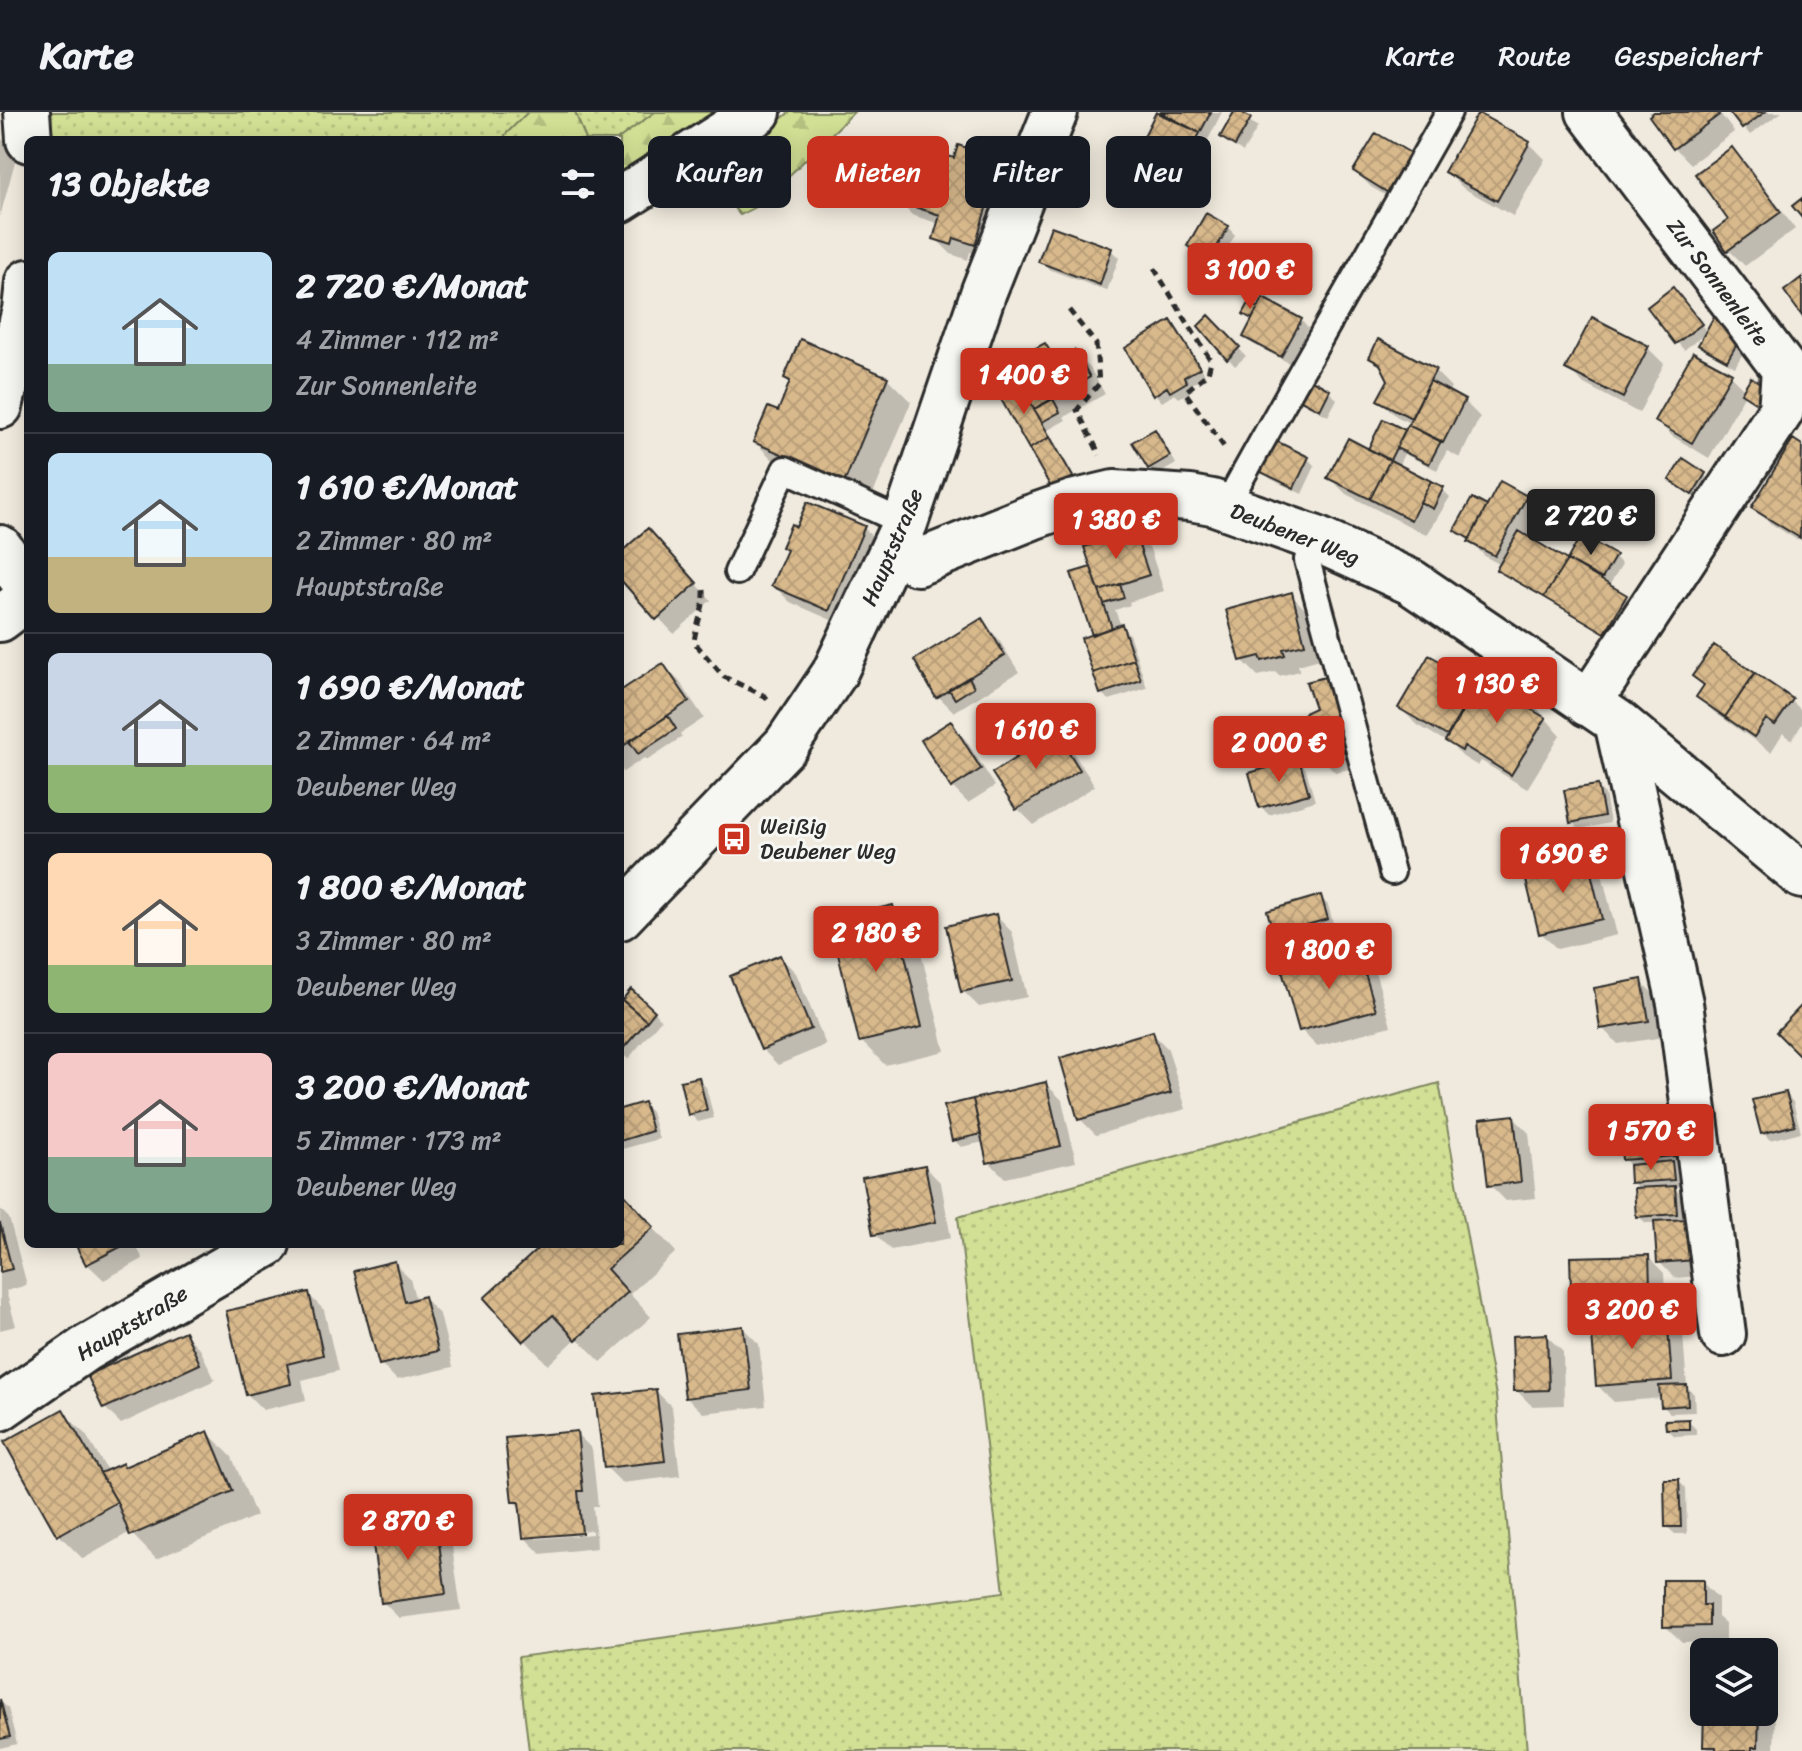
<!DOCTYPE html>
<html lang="de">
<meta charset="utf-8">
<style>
:root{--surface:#171b24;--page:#242831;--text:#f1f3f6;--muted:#9ea1a6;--line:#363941;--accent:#c8321e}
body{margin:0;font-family:Sriracha,sans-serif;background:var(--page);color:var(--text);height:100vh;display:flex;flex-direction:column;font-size:30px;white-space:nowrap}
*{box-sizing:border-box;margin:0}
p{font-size:26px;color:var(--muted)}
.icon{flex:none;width:44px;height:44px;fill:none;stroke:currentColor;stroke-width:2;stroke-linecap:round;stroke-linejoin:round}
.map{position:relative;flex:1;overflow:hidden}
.drawer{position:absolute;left:24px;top:24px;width:600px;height:1112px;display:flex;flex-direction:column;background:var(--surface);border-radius:12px;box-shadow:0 4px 20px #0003}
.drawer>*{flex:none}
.banner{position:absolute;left:648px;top:24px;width:760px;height:72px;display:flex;gap:16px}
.buttons{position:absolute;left:1690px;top:1526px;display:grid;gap:16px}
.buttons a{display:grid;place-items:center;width:88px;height:88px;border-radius:12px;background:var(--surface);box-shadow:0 4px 20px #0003;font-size:40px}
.price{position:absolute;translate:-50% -68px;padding:0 18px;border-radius:8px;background:var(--accent);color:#fff;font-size:26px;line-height:52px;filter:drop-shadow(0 2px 4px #0008)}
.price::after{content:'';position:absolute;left:50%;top:48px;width:24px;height:18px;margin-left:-12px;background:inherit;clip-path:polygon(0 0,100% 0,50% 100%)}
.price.current{background:#222;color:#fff}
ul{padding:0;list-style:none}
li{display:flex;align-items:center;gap:24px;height:200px;padding:0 24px}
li+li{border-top:2px solid var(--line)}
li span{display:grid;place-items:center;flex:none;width:224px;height:160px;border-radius:12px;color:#555}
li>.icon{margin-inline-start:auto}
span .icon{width:96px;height:96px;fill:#fffc;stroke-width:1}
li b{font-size:34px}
h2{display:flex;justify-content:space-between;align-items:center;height:96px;padding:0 24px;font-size:34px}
.chip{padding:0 28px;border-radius:12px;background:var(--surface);box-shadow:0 4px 20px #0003;font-size:28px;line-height:72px}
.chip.current{background:var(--accent);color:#fff}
header{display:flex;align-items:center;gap:48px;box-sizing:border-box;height:112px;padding:0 40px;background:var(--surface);border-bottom:2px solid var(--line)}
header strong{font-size:38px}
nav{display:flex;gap:44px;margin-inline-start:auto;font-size:28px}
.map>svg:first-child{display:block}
.grass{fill:url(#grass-dots);stroke:#7e8660;stroke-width:2}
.forest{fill:url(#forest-firs);stroke:#7e8660;stroke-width:2}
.shadow{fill:#0003;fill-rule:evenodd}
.building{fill:url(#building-cross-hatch);stroke:#2b2b2b;stroke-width:2}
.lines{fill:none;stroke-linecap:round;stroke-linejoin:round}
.lane-casing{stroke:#2b2b2b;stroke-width:30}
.street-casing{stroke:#2b2b2b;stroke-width:50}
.secondary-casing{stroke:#2b2b2b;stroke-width:50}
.path{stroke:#2b2b2b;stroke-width:5;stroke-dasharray:8 6;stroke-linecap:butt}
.lane{stroke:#f6f6f2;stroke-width:24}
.street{stroke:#f6f6f2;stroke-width:44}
.secondary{stroke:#f6f6f2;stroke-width:44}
.labels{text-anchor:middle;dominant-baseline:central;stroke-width:6;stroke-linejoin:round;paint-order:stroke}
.street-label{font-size:22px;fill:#2b2b2b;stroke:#f6f6f2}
.poi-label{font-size:22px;fill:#2b2b2b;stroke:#f6f6f2;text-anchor:start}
</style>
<header>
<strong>Karte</strong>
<nav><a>Karte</a><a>Route</a><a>Gespeichert</a></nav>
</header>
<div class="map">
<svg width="1802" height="1639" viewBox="0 0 1802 1639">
<defs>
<pattern id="grass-dots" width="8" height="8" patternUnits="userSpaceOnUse" patternTransform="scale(2)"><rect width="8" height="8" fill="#d1e094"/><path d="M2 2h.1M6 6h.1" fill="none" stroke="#b4c080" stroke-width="1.8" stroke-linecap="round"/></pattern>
<pattern id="forest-firs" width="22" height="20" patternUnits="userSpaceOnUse" patternTransform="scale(2)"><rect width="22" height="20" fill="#d1e094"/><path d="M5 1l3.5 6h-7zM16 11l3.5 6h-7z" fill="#b4c080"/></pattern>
<pattern id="building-cross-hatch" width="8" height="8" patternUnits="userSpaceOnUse" patternTransform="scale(2)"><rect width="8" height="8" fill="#d8b98c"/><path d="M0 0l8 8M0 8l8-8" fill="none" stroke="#ba9f79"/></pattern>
</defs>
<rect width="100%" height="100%" fill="#f0eade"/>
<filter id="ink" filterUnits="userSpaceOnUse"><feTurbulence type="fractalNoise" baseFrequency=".0125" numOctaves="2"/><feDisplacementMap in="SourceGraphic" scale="16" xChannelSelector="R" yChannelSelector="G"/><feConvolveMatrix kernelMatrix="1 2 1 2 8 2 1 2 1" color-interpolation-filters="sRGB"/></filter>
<g filter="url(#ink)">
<path class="grass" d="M41,0H528L505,23L507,28H51Z
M575,0H655L617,28H586Z
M1439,971L1496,1284L1527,1639H529L518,1545L1004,1480L958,1105Z"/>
<path class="forest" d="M528,0H575L586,28H507L505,23Z
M655,0H737L620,77V28H617Z
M790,0H854L758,94L740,103L707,64Z"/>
<path class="shadow" d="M1158,0H1222L1180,83L1138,62L1130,54Z
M1236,0L1258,15L1243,40L1222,25Z
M1648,0H1719L1734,20L1691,52L1675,36Z
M1731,0H1782L1750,23Z
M0,25L17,42L0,105Z
M1529,31L1545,47L1513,104L1463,76L1447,60Z
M1732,37L1748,53L1795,117L1745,154L1729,138Z
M1412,45L1407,96L1371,75L1355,59Z
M955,48H1000L1016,65L991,147L970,140L968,148L951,142L935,126L940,112L912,103L896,87Z
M1228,115L1235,123L1218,153L1197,141L1190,134Z
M1111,138L1119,146L1107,179L1048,157L1040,149Z
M1680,185L1707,220L1751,227L1735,255L1708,240L1700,232L1706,221L1684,238L1677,230Z
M1250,194L1301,208L1308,216L1289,251L1253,232L1245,224L1253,210L1245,202Z
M1209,206L1246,244L1235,254L1200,214Z
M1171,211L1179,218L1206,264L1190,273L1193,278L1179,286L1175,282L1162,290L1155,282Z
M1379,230L1435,259L1451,275L1448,281L1464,289L1480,305L1460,346L1447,339L1437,358L1404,342L1398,354L1442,383L1444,379L1450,385L1427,423L1346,382L1330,366L1376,343L1384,310L1406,321L1411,312L1396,304L1380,288L1390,268L1387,261L1371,246Z
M1045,233L1058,250L1074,240L1090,256L1105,282L1064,305L1066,308L1048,318L1079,373L1062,383L1001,282L1034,263L1024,245Z
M1648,236L1664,252L1639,301L1584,272L1568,256Z
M1730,263L1745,278L1752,268L1767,298L1745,282L1709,346L1672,324L1656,308Z
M786,266H887L911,290L869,392L779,354L755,330L779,302L791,271Z
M1311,270L1329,280L1337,287L1328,304L1309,294L1301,287Z
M1155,319L1162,327L1176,352L1157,363L1149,356Z
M1794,330L1802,335V419L1797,428L1770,411L1754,395Z
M1308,347L1315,354L1302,382L1271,367L1263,360Z
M1704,363L1712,370L1700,389L1672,367Z
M1526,385L1542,401L1528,427L1568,450L1582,426L1615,445L1622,452L1609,474L1634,492L1614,525L1504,460V463L1498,457L1501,453L1486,445L1457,418L1488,397Z
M864,416L880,432L845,514L790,490L774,474L788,440L784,435Z
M1134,421L1150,437L1164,479L1129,490L1130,493L1115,498L1121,514L1129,522L1147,576L1109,588L1101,581L1094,456Z
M664,435L711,488L674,522L620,464V443Z
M1291,483L1307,499L1320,547L1298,553L1300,559L1279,564L1275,560L1258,564L1242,548Z
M981,509L997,525L1019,560L954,600L938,584Z
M663,553L679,569L704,606L680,622L682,625L647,648L644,646L623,660L620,657V582Z
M1694,564L1791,588L1802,599V612L1792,628L1783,621L1771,640L1714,600L1698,584L1705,575Z
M1325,567L1341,583L1361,655L1335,660L1319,643L1318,598Z
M1498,569L1531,589L1560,623L1527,677L1481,649L1478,654L1463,645L1450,632L1416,612L1400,596L1476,573L1479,576L1493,578Z
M950,612L966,628L995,674L968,691L952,675Z
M1056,623L1072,639L1095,674L1034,713L1018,697L995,661Z
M1299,649L1306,657L1315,689L1269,703L1261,695Z
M1597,675L1605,682L1610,711L1579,717L1572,710Z
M1586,746L1602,762L1617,823L1557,837L1541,821Z
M1320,785L1328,793L1334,814L1315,820L1320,840L1285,850L1278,843L1277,824L1270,800Z
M892,796L916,820L945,939L885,953L861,929Z
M996,804L1012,820L1027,885L979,895L963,879Z
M1358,840L1374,856L1391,914L1317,934L1301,918Z
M780,845L796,861L826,933L778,953L762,937Z
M1641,869L1657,886L1664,925L1618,932L1602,916Z
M620,889L654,900L661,908L628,947L620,940Z
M1152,921L1168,937L1186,997L1096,1023L1080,1007Z
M698,967L706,975L714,1006L698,1010L690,1002Z
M1046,972L1062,988L1076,1050L1005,1066L989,1050L984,1030L961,1035L954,1028Z
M1786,982L1793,990L1801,1020L1770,1028L1763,1021Z
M643,992L651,1000L659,1027L622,1037L620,999Z
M1620,1003L1705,1059L1679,1060L1680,1074L1673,1075L1681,1083L1683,1109L1723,1162L1675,1166L1659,1150L1656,1111H1646L1638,1104L1640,1078L1632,1070L1631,1054L1624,1047Z
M1513,1005L1529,1021L1536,1086L1506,1089L1490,1073Z
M925,1055L941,1071L951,1126L891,1138L875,1122Z
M620,1080L676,1140L630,1182L651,1205L601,1250L577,1226L548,1253L486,1186L546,1132H620Z
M0,1097L9,1106L27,1173L6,1179L16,1214L0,1218Z
M78,1132H135L143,1147L104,1168L87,1152Z
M1648,1145L1664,1161L1666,1205L1683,1222L1687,1275L1694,1282L1695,1300L1670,1301L1663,1294L1662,1286L1614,1290L1598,1274L1594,1223H1590L1574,1207Z
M394,1151L410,1167L416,1189L424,1186L440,1203L453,1255L397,1268L381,1252Z
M308,1182L324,1198L338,1259L302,1268L306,1288L263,1298L247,1282Z
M743,1216L759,1232L766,1294L703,1301L686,1285Z
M184,1221L200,1237L215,1268L121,1312L105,1296Z
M1547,1224L1563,1240L1564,1293L1532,1294L1516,1278Z
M656,1279L672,1295L680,1364L622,1371L606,1355Z
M62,1299L86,1323L108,1360L125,1357L208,1321L232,1345L256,1404L156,1447L130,1420L83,1447L59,1423Z
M1688,1309L1696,1317V1323L1675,1324L1667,1317Z
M576,1321L592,1337L598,1394H593L597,1436L541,1442L525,1426L522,1398L514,1389ZM592,1418V1422L536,1427V1423Z
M1678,1369L1686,1376L1687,1422H1675L1667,1415Z
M435,1411L451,1427L461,1498L399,1506L383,1490Z
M1702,1470L1718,1486V1505L1725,1511V1529L1682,1530L1665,1514Z
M0,1589L8,1596L17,1632L0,1636Z
M1764,1590L1775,1601L1774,1639H1710L1705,1634L1706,1600H1764Z"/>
<path class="building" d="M1156,0L1200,21L1184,52L1141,30Z
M1160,0H1211L1200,21Z
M1234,0H1241L1251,6L1235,34L1220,25Z
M1654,0H1717L1719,3L1673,37L1649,4Z
M1729,0H1765L1742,17Z
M1478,1L1530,30L1497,89L1444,60Z
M1376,21L1414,43L1390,82L1353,59Z
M1141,30L1184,52L1172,77L1128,55Z
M911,32L954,46L958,33L1001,47L975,133L954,126L952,133L933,127L940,103L893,88Z
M1732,35L1781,100L1727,139L1713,119L1728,108L1695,62Z
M1802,86V106L1792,94Z
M1206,101L1229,114L1210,147L1187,134Z
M1051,114L1112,136L1100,173L1038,150Z
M1802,165V204L1784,179Z
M1673,175L1702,212L1675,232L1647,195Z
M1263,186L1302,207L1281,245L1243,225Z
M1249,191L1258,196L1252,207L1243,202Z
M1716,201L1745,218L1727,249L1698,233Z
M1209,203L1240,235L1227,248L1198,214Z
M1592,205L1649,234L1623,286L1565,257Z
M1171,208L1200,256L1184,265L1187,270L1170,280L1167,275L1153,284L1125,236Z
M800,227L888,265L845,369L753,330L768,295L778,299L790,269L784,266Z
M1378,227L1436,257L1411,306L1377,288L1388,268L1380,252L1369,246Z
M1045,231L1056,249L1032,262L1021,244Z
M1075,238L1090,265L1034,297L1019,270Z
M1693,240L1732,261L1692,331L1654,309Z
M1751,265L1769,277L1758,292L1741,281Z
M1310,267L1330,278L1320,298L1299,287Z
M1430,269L1465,288L1443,331L1408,313Z
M1019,270L1050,325L1029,337L998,282Z
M1053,287L1060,300L1042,310L1034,297Z
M1383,307L1405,318L1390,348L1368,337Z
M1408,313L1441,329L1429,352L1396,336Z
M1155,317L1170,344L1148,357L1132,330Z
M1050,325L1073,365L1052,377L1029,337Z
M1348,326L1390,348L1370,387L1327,366Z
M1793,327L1802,333L1800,426L1751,396Z
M1276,329L1309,345L1294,376L1261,360Z
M1683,346L1706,361L1692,383L1669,368Z
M1390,348L1431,369L1411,408L1370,387Z
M1431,369L1444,375L1433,397L1420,390Z
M1500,369L1527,384L1495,444L1468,430Z
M1472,386L1487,394L1470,427L1454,418Z
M807,390L865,414L829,499L771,474L787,438L781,435L791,412L796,415Z
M648,416L697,471L656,508L620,467V441Z
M1134,419L1149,463L1099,479L1084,435Z
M1519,419L1567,448L1544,485L1496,458Z
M1581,423L1616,443L1602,467L1567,448Z
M1567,448L1627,483L1605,521L1544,485Z
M1091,455L1112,516L1092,523L1071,461Z
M1120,472L1124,486L1104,492L1099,479Z
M1292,480L1305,532L1283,537L1285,543L1262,549L1260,544L1240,549L1226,498Z
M982,506L1005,543L936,586L914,548Z
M1122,512L1134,547L1093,561L1081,526Z
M1714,533L1755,561L1725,605L1696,585L1704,573L1692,564Z
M1429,543L1478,571L1447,624L1398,596Z
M1134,547L1141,568L1100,582L1093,561Z
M663,551L689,589L620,636V579Z
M1755,561L1793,587L1775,613L1766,607L1754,625L1725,605Z
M969,565L974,575L955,587L949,577Z
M1325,565L1346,639L1317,644L1304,601L1315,596L1306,570Z
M1498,566L1532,587L1527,595L1546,606L1511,663L1464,634L1462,639L1445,629L1482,568L1493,575Z
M668,604L676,617L638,642L629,629Z
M951,609L981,657L951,676L921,628Z
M1056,620L1080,658L1016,698L992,661Z
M1299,647L1309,682L1259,696L1249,661Z
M1598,673L1604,704L1570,711L1564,678Z
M1587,744L1602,807L1539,822L1524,760Z
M1321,783L1328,807L1274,822L1267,799Z
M893,793L922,915L859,930L830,808Z
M996,802L1012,869L961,880L946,814Z
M1308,813L1314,833L1276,844L1270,824Z
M1358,838L1376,898L1299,919L1282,859Z
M780,843L811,917L761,938L730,864Z
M1642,867L1649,909L1600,917L1594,876Z
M631,877L655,899L647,909L622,888Z
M620,886L647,909L620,940Z
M1802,893V946L1776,920Z
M1153,919L1171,981L1078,1008L1060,946Z
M699,965L707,998L688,1003L680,969Z
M1046,970L1061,1034L987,1051L973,987Z
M1786,980L1795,1013L1761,1022L1752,988Z
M973,987L981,1022L952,1029L944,994Z
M644,990L652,1019L620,1029V997Z
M1687,996L1690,1043L1622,1048L1618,1001Z
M1514,1003L1521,1070L1488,1074L1480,1007Z
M1672,1049L1674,1068L1630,1071L1629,1053Z
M925,1053L936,1110L873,1123L862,1065Z
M1675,1074L1677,1102L1636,1105L1634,1076Z
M620,1078L654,1115L607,1157L628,1180L576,1228L553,1203L523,1230L484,1186L543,1132H620Z
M1704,1106L1708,1147L1657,1151L1654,1109Z
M0,1111L12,1157L0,1160Z
M75,1132H126L86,1153Z
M1649,1143L1651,1206L1572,1208L1570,1145Z
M395,1149L405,1190L424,1184L438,1239L379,1253L354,1159Z
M309,1180L323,1243L287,1252L291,1272L246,1283L226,1199Z
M1667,1204L1672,1268L1596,1274L1591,1210Z
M743,1214L751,1278L685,1286L677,1222Z
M185,1219L200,1252L103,1297L87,1263Z
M1547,1222L1549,1278L1514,1279L1512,1224Z
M1687,1273L1688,1293L1661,1295L1659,1274Z
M656,1277L665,1349L604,1356L595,1284Z
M63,1297L117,1390L57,1424L4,1330Z
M1689,1307V1317H1666L1665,1308Z
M208,1319L233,1379L130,1424L117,1390L100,1361L123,1351L124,1355Z
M577,1319L583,1379H578L582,1421L523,1426L519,1390H512L505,1326Z
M1664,1367H1679L1681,1415H1665Z
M436,1409L446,1482L381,1491L371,1418Z
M1663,1468H1703V1493H1709V1514L1663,1515Z
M0,1587L10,1625L0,1627Z
M1704,1600H1759L1758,1635H1752V1639H1716V1635H1703Z"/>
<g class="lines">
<g class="lane-casing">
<path id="lane" d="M1228,396L1237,374L1293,274L1449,0
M1314,426L1307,448L1392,760
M737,460L785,357L905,411"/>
</g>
<g class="street-casing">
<path id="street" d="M27,0L29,28
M620,88L758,0
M0,294L25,198L28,170
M0,436L28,475
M894,439L917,451L1032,405L1072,391L1114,381L1190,386L1212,390L1314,426L1411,470L1617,610L1802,764
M0,507L28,486
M1588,592L1781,299L1784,257L1589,0
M1617,610L1680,891L1723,1222"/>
</g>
<g class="secondary-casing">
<path id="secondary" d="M620,805L786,633L834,562L905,411L984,179L1055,0
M0,1296L85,1237L267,1132"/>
</g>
<path class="path" d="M1154,156L1211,249L1208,261L1185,280L1224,335
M1069,198L1096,232L1099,272L1077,298L1100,343
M704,478C705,496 696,512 694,530L724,565L765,584L768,588"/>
<use href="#lane" class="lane"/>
<use href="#street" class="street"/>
<use href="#secondary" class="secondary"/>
</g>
</g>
<defs>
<g id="bus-square" transform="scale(1.8)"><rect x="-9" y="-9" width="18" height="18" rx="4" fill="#c8321e" stroke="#f6f6f2"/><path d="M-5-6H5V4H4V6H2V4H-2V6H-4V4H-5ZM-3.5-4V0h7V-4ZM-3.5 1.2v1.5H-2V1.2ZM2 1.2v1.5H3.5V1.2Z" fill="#fff"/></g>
</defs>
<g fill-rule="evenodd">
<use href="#bus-square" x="734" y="727"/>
</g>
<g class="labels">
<g class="street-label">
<text transform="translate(1718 170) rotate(53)">Zur Sonnenleite</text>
<text transform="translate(1295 422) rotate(21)">Deubener Weg</text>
<text transform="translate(892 435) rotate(-67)">Hauptstraße</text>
<text transform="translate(132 1211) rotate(-31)">Hauptstraße</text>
</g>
<g class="poi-label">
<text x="760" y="714">Weißig<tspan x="760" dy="25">Deubener Weg</tspan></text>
</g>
</g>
</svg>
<div class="buttons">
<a><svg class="icon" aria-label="layers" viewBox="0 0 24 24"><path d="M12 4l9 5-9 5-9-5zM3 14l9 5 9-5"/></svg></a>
</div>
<b class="price" style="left:1250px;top:199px">3 100 €</b>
<b class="price" style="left:1024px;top:304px">1 400 €</b>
<b class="price current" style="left:1591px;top:445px">2 720 €</b>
<b class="price" style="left:1116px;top:449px">1 380 €</b>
<b class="price" style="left:1497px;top:613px">1 130 €</b>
<b class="price" style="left:1036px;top:659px">1 610 €</b>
<b class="price" style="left:1279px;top:672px">2 000 €</b>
<b class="price" style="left:1563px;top:783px">1 690 €</b>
<b class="price" style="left:876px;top:862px">2 180 €</b>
<b class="price" style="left:1329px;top:879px">1 800 €</b>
<b class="price" style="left:1651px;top:1060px">1 570 €</b>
<b class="price" style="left:1632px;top:1239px">3 200 €</b>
<b class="price" style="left:408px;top:1450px">2 870 €</b>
<div class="banner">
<a class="chip">Kaufen</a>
<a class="chip current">Mieten</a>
<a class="chip">Filter</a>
<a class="chip">Neu</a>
</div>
<section class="drawer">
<h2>13 Objekte<svg class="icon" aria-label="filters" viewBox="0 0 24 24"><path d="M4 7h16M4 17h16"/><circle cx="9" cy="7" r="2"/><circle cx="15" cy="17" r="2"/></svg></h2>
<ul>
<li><span style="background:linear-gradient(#bfe0f5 70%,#7fa58c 0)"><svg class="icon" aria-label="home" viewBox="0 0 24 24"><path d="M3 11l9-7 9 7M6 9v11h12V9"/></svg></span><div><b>2 720 €/Monat</b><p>4 Zimmer · 112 m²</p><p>Zur Sonnenleite</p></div></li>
<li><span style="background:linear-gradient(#bfe0f5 65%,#c2b280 0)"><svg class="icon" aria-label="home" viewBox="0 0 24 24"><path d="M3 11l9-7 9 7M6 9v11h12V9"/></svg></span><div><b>1 610 €/Monat</b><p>2 Zimmer · 80 m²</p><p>Hauptstraße</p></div></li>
<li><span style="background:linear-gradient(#c9d6e8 70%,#8fb573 0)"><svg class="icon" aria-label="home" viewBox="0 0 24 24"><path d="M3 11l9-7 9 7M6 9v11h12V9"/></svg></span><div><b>1 690 €/Monat</b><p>2 Zimmer · 64 m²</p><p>Deubener Weg</p></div></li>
<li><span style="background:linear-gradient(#ffd9b3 70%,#8fb573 0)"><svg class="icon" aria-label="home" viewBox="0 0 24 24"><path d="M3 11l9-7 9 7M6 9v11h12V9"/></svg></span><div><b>1 800 €/Monat</b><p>3 Zimmer · 80 m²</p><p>Deubener Weg</p></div></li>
<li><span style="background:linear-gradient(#f6c9c9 65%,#7fa58c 0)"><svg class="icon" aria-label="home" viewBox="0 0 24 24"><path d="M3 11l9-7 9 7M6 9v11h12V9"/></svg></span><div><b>3 200 €/Monat</b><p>5 Zimmer · 173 m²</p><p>Deubener Weg</p></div></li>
</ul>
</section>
</div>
